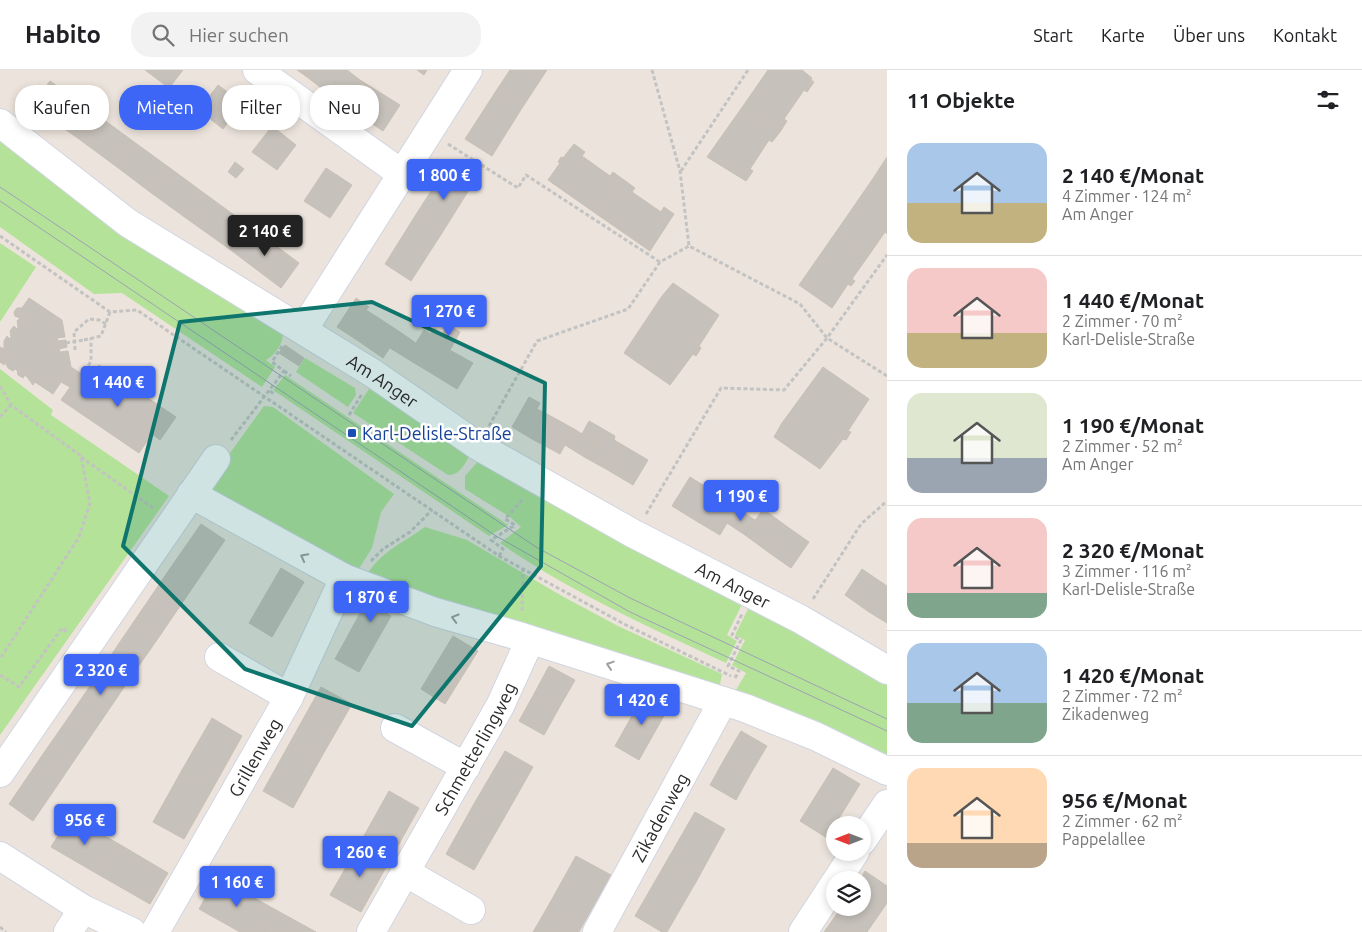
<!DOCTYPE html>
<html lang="de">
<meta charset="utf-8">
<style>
:root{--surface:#fff;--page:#f2f2f2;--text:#202124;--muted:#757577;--line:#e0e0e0;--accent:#3d66f7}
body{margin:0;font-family:Ubuntu,sans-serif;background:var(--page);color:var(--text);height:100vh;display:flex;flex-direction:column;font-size:19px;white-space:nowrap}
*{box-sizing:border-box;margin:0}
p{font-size:16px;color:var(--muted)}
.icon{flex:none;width:28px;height:28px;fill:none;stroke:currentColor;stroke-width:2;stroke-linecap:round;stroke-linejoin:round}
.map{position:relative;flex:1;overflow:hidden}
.drawer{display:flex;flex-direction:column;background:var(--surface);width:475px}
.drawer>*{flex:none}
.hud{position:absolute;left:15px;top:15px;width:475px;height:45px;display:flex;gap:10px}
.needle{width:32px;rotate:270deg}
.controls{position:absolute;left:826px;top:746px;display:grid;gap:10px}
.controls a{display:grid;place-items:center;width:45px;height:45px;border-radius:50%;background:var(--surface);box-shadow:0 2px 8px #0003;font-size:25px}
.price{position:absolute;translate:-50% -42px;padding:0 11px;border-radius:5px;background:var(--accent);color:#fff;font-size:16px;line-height:32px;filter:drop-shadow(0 1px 2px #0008)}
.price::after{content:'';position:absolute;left:50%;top:30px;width:15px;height:11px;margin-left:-8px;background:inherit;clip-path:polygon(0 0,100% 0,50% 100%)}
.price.current{background:#222;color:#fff}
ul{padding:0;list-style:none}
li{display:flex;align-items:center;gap:15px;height:125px;padding:0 20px}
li+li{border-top:1px solid var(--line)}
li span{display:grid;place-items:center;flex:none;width:140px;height:100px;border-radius:15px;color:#555}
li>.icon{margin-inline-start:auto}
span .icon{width:60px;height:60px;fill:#fffc;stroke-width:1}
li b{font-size:21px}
h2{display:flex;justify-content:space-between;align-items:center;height:60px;padding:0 20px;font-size:21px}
.tag{padding:0 18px;border-radius:20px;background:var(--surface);box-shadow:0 2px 8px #0003;font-size:18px;line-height:45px}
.tag.current{background:var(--accent);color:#fff}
header{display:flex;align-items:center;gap:30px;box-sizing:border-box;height:70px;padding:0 25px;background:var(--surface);border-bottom:1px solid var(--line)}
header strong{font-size:24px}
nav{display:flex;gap:28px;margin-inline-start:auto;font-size:18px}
.search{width:350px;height:45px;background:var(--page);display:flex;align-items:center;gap:12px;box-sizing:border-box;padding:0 18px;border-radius:20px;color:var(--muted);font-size:19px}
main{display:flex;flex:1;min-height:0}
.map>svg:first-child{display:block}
.green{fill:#b4e299}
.building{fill:#c7c1bb;stroke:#c7c0b5}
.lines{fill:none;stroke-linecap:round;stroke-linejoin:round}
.minor-casing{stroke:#d1d5e2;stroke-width:30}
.path{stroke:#c3c3c3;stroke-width:3;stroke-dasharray:4 2.5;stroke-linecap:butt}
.minor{stroke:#fff;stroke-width:28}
.tram{stroke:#9ea2b4;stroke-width:1}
.path-bridge{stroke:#c3c3c3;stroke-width:3;stroke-dasharray:4 2.5;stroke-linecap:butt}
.oneway{stroke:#9f9f9f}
.marked{fill:#0f766e;fill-opacity:0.2;stroke:#0f766e;stroke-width:4;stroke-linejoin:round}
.transit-dot{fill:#1a4fb4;stroke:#fff;stroke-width:2}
.labels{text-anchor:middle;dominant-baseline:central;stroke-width:5;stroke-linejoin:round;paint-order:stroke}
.street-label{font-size:18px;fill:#2a2a2a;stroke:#fff}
.transit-label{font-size:18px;fill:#164399;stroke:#fff;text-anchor:start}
</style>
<header>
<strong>Habito</strong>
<div class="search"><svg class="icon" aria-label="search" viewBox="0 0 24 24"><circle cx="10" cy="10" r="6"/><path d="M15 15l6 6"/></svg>Hier suchen</div>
<nav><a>Start</a><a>Karte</a><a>Über uns</a><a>Kontakt</a></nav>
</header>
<main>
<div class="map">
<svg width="887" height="862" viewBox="0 0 887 862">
<rect width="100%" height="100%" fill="#ece4dc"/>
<path class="green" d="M0,68L283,263C283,273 275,286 266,290L275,297L262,317L122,223L94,224L0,157Z
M0,173L36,197L0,252Z
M305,288L355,318L356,325L348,337L296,302Z
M0,299L53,340L51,345L169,426L0,665Z
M285,305L508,455L489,466L273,320Z
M369,319L471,383C465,393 461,405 448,405L353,343Z
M264,336L273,337L394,424L381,442L372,478L355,505L208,430L207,415Z
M480,389L744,530L727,565L737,571L726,593C649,557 570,522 500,473L521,457L510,447L465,419V406Z
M425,457L467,470L562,526L618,556L722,604L719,620L364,510C378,483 401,474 425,457Z
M749,537L887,608V695L733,625L746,603L732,595L745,570L735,565Z"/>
<path class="building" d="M145,0H183L169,18Z
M297,0H311L307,7Z
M311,0H347L360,10L344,35L307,7Z
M417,0H427L424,5Z
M510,0H547L522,38L496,21Z
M768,0H802L812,8L811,10L814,12L807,22L804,20L784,49L787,51L780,62L743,36Z
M360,10L400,35L383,61L344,35Z
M50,11L92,41L83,54L87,58L79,69L32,36Z
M218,15L242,33L223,59L199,40Z
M496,21L522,38L492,86L465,69Z
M743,36L780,62L772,72L769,70L750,99L753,101L746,111L707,87Z
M92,41L130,69L121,82L126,86L117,97L79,69L87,58L83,54Z
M272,56L296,75L277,100L252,82Z
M130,69L174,101L163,115L158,111L150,122L117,97L126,86L121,82Z
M574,74L585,82L582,86L610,106L613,102L624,110L598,145L548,110L560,93L558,92L561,87L563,88Z
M887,87V120L872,110Z
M235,92L244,99L236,108L228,102Z
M326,98L352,115L330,148L304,131Z
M446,98L472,115L442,163L415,146Z
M174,101L212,129L202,143L197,140L190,151L150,122L158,111L163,115Z
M624,110L635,118L632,122L661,142L664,137L674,144L650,181L598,145Z
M872,110L887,120V164L885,162L869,185L836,162Z
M212,129L252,158L240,174L234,170L228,178L190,151L197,140L202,143Z
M415,146L442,163L411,211L385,194Z
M252,158L299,193L281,218L228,178L234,170L240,174Z
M836,162L869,185L852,209L855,211L851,216L848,214L832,238L799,215Z
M673,213L719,245L699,276L701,278L696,286L693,284L670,315L624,283L662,226Z
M29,228L62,250L65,267L57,268L58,271L66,270L67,277L59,279L60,282L68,281L71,297L80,303L70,317L61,312L53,324L35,312L33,315L27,307L25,305L23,308L18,305L17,300L15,299L13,301L8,298L5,292L4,295L0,292V277L4,279V271L7,266L10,269L11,267L10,261L14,256L17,259L18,257L17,251L20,248L15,246L14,242L17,238H22Z
M356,228L369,237L366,240L377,247L360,272L337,257Z
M377,247L400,262L383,288L360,272Z
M448,255L460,262L450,280L439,273L441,270L439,269Z
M434,258L443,263L439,269L431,264Z
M424,260L428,262L420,276L416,273Z
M400,262L420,276L411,291L390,278Z
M428,262L441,270L439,273L446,278L431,303L411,291Z
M285,275L304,288L299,296L279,283Z
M446,278L473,293L457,319L431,303Z
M99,295L176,347L160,370L152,364L139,383L61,330L80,303L89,309Z
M823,297L869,329L848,361L851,362L846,370L843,369L820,399L774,367L782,353Z
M529,327L540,333L537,339L547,344L532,369L512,357Z
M547,344L574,359L560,384L532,369Z
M589,351L603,359L595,372L582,364Z
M574,359L595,372L586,388L565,375Z
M603,359L615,366L614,370L621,374L606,399L586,388Z
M621,374L648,390L633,415L606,399Z
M690,407L716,423L698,452L672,436Z
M716,423L737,436L720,465L698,452Z
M737,438L755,450L745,465L727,453Z
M763,439L789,458L771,484L745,465Z
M201,454L225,470L193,517L169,500Z
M789,458L809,472L791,498L771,484Z
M281,498L304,512L272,567L249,553Z
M862,499L887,516L869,542L845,525Z
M169,500L193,517L161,564L137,547Z
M887,516V553L869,542Z
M366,532L391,546L375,574L351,560Z
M137,547L161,564L129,610L105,594Z
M351,560L375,574L359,602L335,589Z
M453,566L478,581L445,634L421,619Z
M105,594L129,610L97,657L73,641Z
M549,596L575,610L559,638L534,624Z
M321,617L352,634L322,686L292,669Z
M646,621L670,635L639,690L615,676Z
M534,624L559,638L544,665L519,651Z
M73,641L97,657L65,704L41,687Z
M212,648L242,666L213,718L182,700Z
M741,661L767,676L751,703L725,688Z
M292,669L322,686L293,738L263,721Z
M505,681L533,697L504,748L475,732Z
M41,687L65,704L33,751L9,734Z
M725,688L751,703L736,730L710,715Z
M833,698L860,714L827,768L800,751Z
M182,700L213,718L184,769L153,752Z
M389,721L419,738L390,790L360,773Z
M475,732L504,748L474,800L446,784Z
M695,742L725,759L696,812L665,794Z
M70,746L119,774L101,806L51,777Z
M360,773L390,790L361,842L330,825Z
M119,774L168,803L150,834L101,806Z
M576,786L611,805L581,858L547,838Z
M665,794L696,812L667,862H662L635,846Z
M865,801L887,816V833L867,862H824L841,838H862V810H860Z
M217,807L276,840L264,862H240L199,839Z
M547,838L581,858L579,862H533Z
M276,840L316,862H264Z"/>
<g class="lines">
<g class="minor-casing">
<g id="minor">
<path d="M257,0L402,104"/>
<path id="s1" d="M0,53L128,153L374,304L478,376L634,464L800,549L887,600"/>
<path d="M303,260L468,0"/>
<path d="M191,424L344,508L435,542L522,567L745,638L815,666L887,701"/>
<path d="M219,587L289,627"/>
<path d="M395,658L466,697"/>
<path d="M0,703L216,389"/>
<path d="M862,771L887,734"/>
<path d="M0,786L83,839L132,862"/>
<path d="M405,802L471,840"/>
<path d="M837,810L855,782"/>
<path d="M68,862L83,839"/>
<path id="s2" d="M155,862L289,627L344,508"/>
<path id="s3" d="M371,862L500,636L530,570"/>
<path id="s4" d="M597,862L723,631"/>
<path d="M803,862L835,813"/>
</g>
</g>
<path class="path" d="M652,0L680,101L689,176L800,234L827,268L887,306
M448,74L518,118L526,105L660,192
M681,101L748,0
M0,166L110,242L137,240L499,486L626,555L731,606
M84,270L101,266L110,242
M75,280L74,262L89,249L99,250L106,254
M85,301L91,291V268
M284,301L291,306
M0,316L11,335L81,386L90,433L79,467L0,589
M270,321L274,324
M349,345L362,324
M0,347L11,335
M489,356L537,271L628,239L660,192L689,176
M231,370L284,301L272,292L282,276
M81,387L153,438
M646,444L721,318L784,320L827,268L887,185
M499,486L503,479L491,470L515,455L505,449L523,429
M371,491L383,479L410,462L432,440
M813,529L861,454L887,431
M522,541L523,499
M0,605L19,617L62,558L69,563
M735,608L739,601L728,596L741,570L732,565L742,544
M0,857L6,862"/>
<use href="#minor" class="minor"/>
<path class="tram" d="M0,117L536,477L630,528L887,649
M0,131L496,466L630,542L887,661"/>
<path class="path-bridge" d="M66,273L84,270"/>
</g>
<defs><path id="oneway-chevron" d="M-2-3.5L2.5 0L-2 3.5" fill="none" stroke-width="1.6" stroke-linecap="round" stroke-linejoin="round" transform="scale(1.25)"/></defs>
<g class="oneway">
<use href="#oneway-chevron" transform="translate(304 487) rotate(-152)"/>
<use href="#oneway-chevron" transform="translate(455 548) rotate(-164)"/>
<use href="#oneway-chevron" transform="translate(610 595) rotate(-162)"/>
</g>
<path class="marked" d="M372,232L545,313L541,496L412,656L245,599L123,476L180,252Z"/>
<rect class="transit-dot" x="347" y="358" width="10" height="10" rx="2.5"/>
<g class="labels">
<g class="street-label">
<text stroke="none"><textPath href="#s1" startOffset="462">Am Anger</textPath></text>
<text stroke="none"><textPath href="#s1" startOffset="868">Am Anger</textPath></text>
<text stroke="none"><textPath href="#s3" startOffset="211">Schmetterlingweg</textPath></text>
<text stroke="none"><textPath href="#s2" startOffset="201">Grillenweg</textPath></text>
<text stroke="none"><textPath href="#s4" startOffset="131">Zikadenweg</textPath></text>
</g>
<g class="transit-label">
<text x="362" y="363">Karl-Delisle-Straße</text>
</g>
</g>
</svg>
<div class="controls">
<a><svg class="needle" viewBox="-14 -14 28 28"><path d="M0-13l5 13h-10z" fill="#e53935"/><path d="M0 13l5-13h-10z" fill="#757577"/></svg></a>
<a><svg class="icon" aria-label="layers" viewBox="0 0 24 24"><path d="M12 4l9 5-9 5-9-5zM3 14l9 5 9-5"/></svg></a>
</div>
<b class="price" style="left:444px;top:131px">1 800 €</b>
<b class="price current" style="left:265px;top:187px">2 140 €</b>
<b class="price" style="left:449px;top:267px">1 270 €</b>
<b class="price" style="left:118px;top:338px">1 440 €</b>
<b class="price" style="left:741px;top:452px">1 190 €</b>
<b class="price" style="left:371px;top:553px">1 870 €</b>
<b class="price" style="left:101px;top:626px">2 320 €</b>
<b class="price" style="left:642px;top:656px">1 420 €</b>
<b class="price" style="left:85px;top:776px">956 €</b>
<b class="price" style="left:360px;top:808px">1 260 €</b>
<b class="price" style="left:237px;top:838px">1 160 €</b>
<div class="hud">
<a class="tag">Kaufen</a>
<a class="tag current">Mieten</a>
<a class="tag">Filter</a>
<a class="tag">Neu</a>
</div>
</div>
<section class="drawer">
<h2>11 Objekte<svg class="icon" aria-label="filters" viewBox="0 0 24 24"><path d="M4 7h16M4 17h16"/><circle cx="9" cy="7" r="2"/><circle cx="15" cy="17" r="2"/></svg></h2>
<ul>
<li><span style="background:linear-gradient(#a9c7e8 60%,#c2b280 0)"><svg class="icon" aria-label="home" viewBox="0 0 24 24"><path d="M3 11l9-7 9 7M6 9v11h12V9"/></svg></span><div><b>2 140 €/Monat</b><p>4 Zimmer · 124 m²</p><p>Am Anger</p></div></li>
<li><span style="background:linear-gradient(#f6c9c9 65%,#c2b280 0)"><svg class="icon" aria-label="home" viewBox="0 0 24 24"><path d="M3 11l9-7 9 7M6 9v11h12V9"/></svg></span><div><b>1 440 €/Monat</b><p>2 Zimmer · 70 m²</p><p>Karl-Delisle-Straße</p></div></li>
<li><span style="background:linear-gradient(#dfe7d0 65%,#9aa5b1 0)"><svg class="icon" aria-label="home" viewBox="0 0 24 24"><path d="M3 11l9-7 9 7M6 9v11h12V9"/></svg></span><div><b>1 190 €/Monat</b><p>2 Zimmer · 52 m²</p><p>Am Anger</p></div></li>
<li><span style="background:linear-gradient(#f6c9c9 75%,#7fa58c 0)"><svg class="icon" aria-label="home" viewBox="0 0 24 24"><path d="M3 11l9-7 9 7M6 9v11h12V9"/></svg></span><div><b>2 320 €/Monat</b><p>3 Zimmer · 116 m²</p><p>Karl-Delisle-Straße</p></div></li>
<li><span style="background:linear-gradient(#a9c7e8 60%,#7fa58c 0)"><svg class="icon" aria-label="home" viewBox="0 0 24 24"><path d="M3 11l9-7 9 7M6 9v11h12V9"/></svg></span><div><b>1 420 €/Monat</b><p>2 Zimmer · 72 m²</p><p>Zikadenweg</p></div></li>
<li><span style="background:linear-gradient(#ffd9b3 75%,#b9a48a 0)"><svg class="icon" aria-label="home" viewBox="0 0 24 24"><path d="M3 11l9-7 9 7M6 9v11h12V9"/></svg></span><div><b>956 €/Monat</b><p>2 Zimmer · 62 m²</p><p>Pappelallee</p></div></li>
</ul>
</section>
</main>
